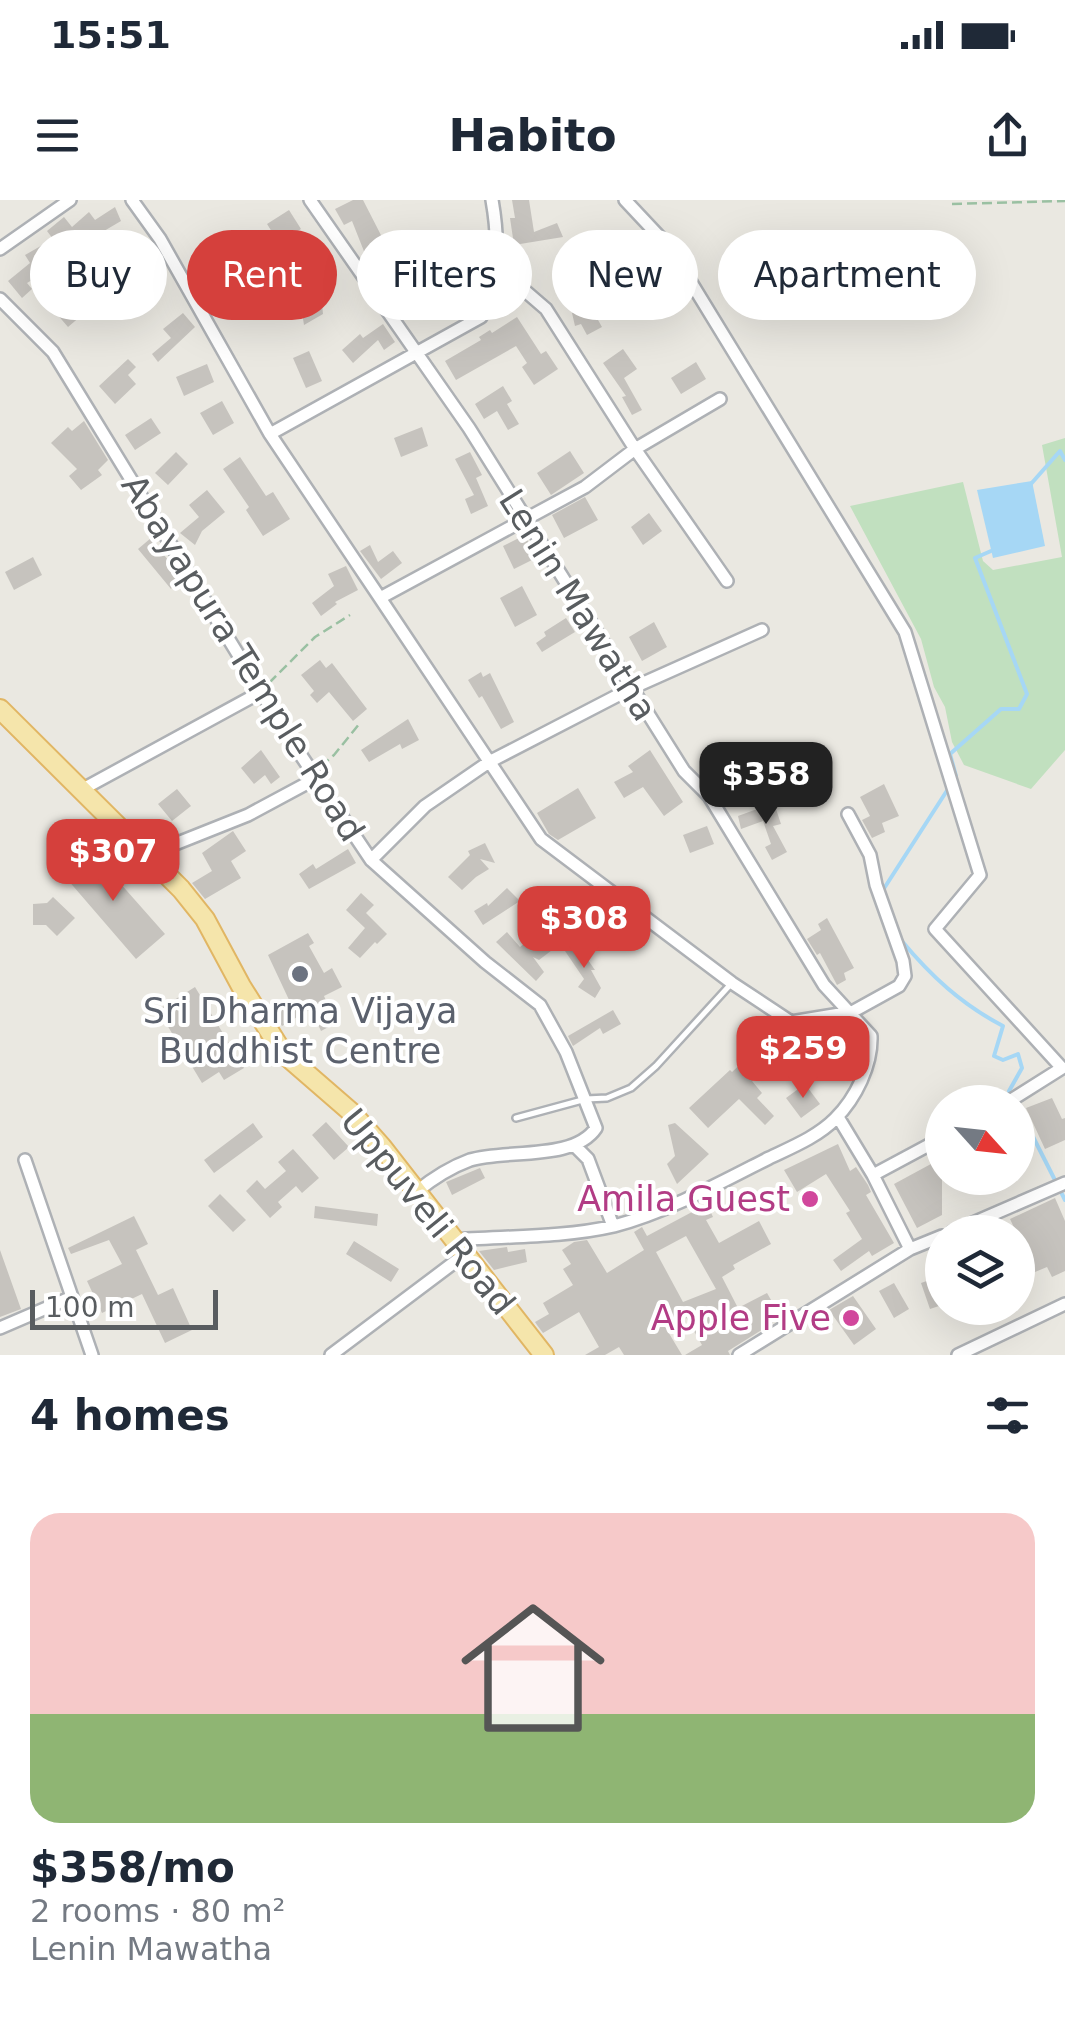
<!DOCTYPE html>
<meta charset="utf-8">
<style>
:root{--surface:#fff;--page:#f6f6f7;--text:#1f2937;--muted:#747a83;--line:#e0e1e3;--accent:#d5403c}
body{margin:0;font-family:"DejaVu Sans",sans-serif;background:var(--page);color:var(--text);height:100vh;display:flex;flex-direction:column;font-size:38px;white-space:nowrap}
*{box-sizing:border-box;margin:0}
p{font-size:32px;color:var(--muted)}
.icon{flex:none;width:55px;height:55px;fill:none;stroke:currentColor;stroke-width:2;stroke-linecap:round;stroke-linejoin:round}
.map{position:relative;height:1155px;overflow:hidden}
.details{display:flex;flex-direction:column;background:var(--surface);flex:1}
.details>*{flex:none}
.top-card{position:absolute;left:30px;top:30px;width:1005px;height:90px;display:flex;gap:20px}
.needle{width:65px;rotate:117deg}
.buttons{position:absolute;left:925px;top:885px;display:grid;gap:20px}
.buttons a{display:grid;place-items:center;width:110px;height:110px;border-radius:50%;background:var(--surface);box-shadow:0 10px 40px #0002;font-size:50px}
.scale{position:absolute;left:30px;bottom:25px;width:188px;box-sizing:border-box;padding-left:10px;border:5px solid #595d60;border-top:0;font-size:28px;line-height:35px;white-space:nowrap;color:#595d60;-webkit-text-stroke:8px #fff;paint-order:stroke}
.price{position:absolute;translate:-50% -85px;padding:0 22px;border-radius:20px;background:var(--accent);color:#fff;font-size:32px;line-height:65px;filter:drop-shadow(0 2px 5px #0008)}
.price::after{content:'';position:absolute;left:50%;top:60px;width:30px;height:22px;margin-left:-15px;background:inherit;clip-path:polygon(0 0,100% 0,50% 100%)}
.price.active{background:#222;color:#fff}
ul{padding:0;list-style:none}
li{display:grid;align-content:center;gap:20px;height:530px;padding:0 30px}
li+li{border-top:2px solid var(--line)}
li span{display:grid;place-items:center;height:310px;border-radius:30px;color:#555}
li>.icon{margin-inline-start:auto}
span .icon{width:180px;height:180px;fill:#fffc;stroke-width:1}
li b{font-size:42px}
h2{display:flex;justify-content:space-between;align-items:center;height:120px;padding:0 30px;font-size:42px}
.tag{padding:0 35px;border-radius:45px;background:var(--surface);box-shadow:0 10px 40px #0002;font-size:35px;line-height:90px}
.tag.active{background:var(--accent);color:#fff}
.status{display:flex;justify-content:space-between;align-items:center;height:70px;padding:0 50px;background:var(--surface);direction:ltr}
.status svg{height:28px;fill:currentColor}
header{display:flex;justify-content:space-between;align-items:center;height:130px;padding:0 30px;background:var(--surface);font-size:45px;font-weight:700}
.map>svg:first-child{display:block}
.green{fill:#c1e0bf}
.water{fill:#a6d7f5}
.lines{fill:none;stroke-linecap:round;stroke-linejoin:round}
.stream{stroke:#a6d7f5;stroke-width:4}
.building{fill:#c6c3be;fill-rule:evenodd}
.lane-casing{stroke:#aeb1b5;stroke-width:10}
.street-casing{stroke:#aeb1b5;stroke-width:16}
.primary-casing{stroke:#e1b664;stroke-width:22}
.path{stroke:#9ac0a2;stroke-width:2.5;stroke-dasharray:10 5;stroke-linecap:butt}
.lane{stroke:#fff;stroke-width:5}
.street{stroke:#fff;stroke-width:11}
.primary{stroke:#f5e5ab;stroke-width:18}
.worship-dot{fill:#6b7280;stroke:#fff;stroke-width:4}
.hotel-dot{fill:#d1479c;stroke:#fff;stroke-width:4}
.labels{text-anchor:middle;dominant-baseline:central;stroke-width:8;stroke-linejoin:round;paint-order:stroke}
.street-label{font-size:35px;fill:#595d60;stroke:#fff}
.worship-label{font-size:35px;fill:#5b616d;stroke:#fff}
.hotel-label{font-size:35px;fill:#b23c85;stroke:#fff;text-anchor:end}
</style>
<div class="status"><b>15:51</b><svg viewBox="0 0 49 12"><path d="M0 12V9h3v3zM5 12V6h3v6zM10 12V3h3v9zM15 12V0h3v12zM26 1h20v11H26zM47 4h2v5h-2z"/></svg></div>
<header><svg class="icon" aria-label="menu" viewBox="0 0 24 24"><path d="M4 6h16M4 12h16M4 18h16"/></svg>Habito<svg class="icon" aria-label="share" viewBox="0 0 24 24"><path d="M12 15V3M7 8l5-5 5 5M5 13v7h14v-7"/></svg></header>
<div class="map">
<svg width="1065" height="1155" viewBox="0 0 1065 1155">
<rect width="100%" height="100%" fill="#eae8e1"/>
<path class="green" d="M1065,238V550L1031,589L964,565L952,542L945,507L934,487L921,439L850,306L963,282L983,361L993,370L1062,357L1042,245Z"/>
<path class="water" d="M1032,281L1045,346L993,358L977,290Z"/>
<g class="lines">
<path class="stream" d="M1030,285L1060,251L1065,260
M953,581L956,576L950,554L1001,509H1019L1027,494L975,358L991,351
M883,690L948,589
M901,740C931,776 961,804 1003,826L994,856L1003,860L1018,854L1022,868L1009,891L1013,898
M1018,907L1065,1000"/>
</g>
<path class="building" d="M353,0H363L384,41L374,45L385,69L373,74L352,21L344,25L335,9Z
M512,0H529L534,32L557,23L563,37L514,45L510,18H515Z
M115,7L121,21L104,31L109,37L102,43L82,33L80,36L124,73L118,81L105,70L86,84L68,58L27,83L32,89L22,98L8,81L30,63L25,55L53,39L47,31L64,17L72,27L89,12L95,20Z
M289,10L301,29L279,43L267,24Z
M227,38L244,74L220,86L203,49Z
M312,65L320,84L323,114L304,125L300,100L306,99L295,72Z
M72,87L88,110L68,127L50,106Z
M589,104L602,127L587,135L581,124L575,126L572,113Z
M183,113L195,127L158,162L152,154L171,138L163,129Z
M517,117L541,154L546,151L558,169L534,185L522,167L527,163L516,146L456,180L445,161L481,140L479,137L490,130L492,133Z
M383,124L395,142L384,150L378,140L353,163L342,150L360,134L363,138Z
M623,149L637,169L624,178L642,210L632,215L622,197L626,196L603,163Z
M309,151L322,181L306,188L293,158Z
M128,159L136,167L128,175L136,184L115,204L99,186Z
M696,162L706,179L681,194L671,178Z
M207,164L214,182L184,196L176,177Z
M503,186L512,201L507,204L519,224L508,230L497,211L484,219L475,204Z
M222,201L234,223L213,235L200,213Z
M151,218L161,233L135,250L125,235Z
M84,221L108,260L98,270L102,275L81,290L69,276L77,269L51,243L68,227L72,231Z
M422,227L428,246L401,257L394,238Z
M570,251L584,273L551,295L537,273Z
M176,252L188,264L168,285L155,273Z
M470,252L482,275L476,278L488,306L471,314L465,299L474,295L455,259Z
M240,257L266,296L273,292L290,319L263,336L246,310L249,307L223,269Z
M207,290L225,312L202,331L195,345L180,333L199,317L189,305Z
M585,297L598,320L564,338L552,315Z
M649,313L662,331L643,345L631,327Z
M525,335L536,358L514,369L503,346Z
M151,338L171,364L167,367L176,379L171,389L138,349Z
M370,345L378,362L393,351L402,363L381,379L360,351Z
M33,357L42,375L14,390L5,372Z
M346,366L358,390L335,402L337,404L321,416L312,403L334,386L328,374Z
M522,386L537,415L515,427L500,398Z
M566,418L575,432L542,452L536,443L546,436L544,432Z
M654,422L667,447L642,461L629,437Z
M320,460L326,468L332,463L367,509L353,521L329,492L317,503L310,495L314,491L301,475Z
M481,472L483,477L490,473L514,522L501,529L482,496L479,498L468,480Z
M408,519L419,540L402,549L400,544L369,562L361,550Z
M261,550L280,577L271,584L265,575L254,584L241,568Z
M650,550L683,602L664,616L643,587L624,598L614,582L633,572L628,566Z
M750,562L763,580L739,597L726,579Z
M884,584L899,616L882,623L885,632L872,638L862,620L870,616L860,597Z
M578,588L596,618L558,640L549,634L537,613Z
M177,589L191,606L172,621L158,604Z
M774,603L781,624L773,626L787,652L772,660L765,647L771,644L763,621L741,629L738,616Z
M707,626L714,644L690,653L683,635Z
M233,631L246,651L231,661L241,678L205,699L192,683L212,671L202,653Z
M485,643L495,663L480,659L489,669L476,677L462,690L448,677L470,655L468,651Z
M89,648L165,734L136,759L61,672Z
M348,649L356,663L309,689L299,674L313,664L316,669Z
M589,687L606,700L588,722L571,708Z
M507,688L520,701L483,725L474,711L487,703L488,706Z
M361,693L374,705L366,713L387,734L377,744L375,742L360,758L348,748L365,728L346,710Z
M53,697L75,718L57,736L46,725H33V704L47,703Z
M827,718L854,768L844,773L846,780L837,785L820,753L817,755L807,739L821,730L818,724Z
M545,727L560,744L539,760L533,757L544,772L536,781L496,742L507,732L520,747Z
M308,733L314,743L309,746L324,773L332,768L342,787L324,796L336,823L321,831L311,809L282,826L274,812L290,802L268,755Z
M576,743L595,770H591L601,788L595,798L578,787L584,779L565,751Z
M195,787L244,868L224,880L219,872L202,883L158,810Z
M613,810L621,824L603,834L600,828L573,846L568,836Z
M746,859L760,874L752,881L762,893L757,898L774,916L765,925L739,899L708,928L689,908L730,870L732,872Z
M805,884L820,904L801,918L786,898Z
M1052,898L1062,919L1065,918V940L1045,949L1026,908Z
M326,922L349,947L334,960L312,935Z
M253,923L263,937L214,973L204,960Z
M675,923L709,954L677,984L667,964L675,956L668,925Z
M838,944L850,971L856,967L868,985L871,992L866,995L894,1043L872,1056L869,1051L841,1071L833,1060L862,1039L846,1013L850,1011L826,974L797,992L784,970Z
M293,949L319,978L302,993L296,986L278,1002L282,1007L270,1018L246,991L257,980L265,989L286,971L278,962Z
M942,958V1015L917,1028L894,984Z
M480,968L485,978L452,995L446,982Z
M220,994L246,1020L233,1032L208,1006Z
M1055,998L1065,1021V1071L1052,1077L1047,1067L1035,1072L1010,1019Z
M707,1004L713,1017L706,1020L719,1043L759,1021L771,1044L733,1065L735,1069L722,1077L738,1108L767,1093L778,1112L769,1116L773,1123L728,1151L730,1155H685L702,1145L683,1112L664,1125L682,1155H624L619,1147L605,1155H585L599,1147L579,1112L543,1133L537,1125L535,1122L549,1114L543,1103L573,1085L563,1069L571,1064L562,1050L574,1042L587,1040L607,1073L644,1050L634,1032L642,1027L647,1036ZM686,1036L716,1089L683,1102L656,1052Z
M315,1006L378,1014L377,1026L314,1018Z
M134,1016L148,1044L136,1050L158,1095L173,1088L192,1130L165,1143L142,1094L102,1113L87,1081L122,1064L109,1040L71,1054L68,1048Z
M354,1041L399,1069L391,1082L346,1054Z
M507,1047L508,1052L525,1049L527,1062L494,1070L479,1051Z
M0,1050L21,1109L0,1117Z
M941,1076L942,1105L930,1109L921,1083Z
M894,1083L909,1109L894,1118L879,1091Z
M853,1096L876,1129L854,1145L829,1110Z"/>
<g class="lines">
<g class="lane-casing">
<path id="lane" d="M516,918L586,899L607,898L631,888L656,866L730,785"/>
</g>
<g class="street-casing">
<path id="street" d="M132,0L160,39L270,234L380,398
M310,0L469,228L684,571L709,596L824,785L871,836C872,865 856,898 835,919C817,937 792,947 769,958C720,983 667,1012 614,1026C562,1038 505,1036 452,1040
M625,0L670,48L905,432L980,675L935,729L1062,868L1008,902
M0,49L70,0
M495,77L524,90L546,109L635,249L727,381
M0,99L53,152L288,536L371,660L485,762L540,805L566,852L596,928C574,961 506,949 470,960C451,967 432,979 416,992
M720,199L635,249L585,287L380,398L541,639L732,783L791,822L852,812L899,786L905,776L903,761L876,685L870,655L848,614
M270,234L481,117C499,81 499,39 492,0
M83,589L261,492
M150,654L248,615L315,579
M371,660L425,606L489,562L630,489L762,430
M838,917L873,975L910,1049
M575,946L588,959L613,1026
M873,975L942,938
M952,1032L1065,983
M72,1097L92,1155
M0,1128L72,1097L25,960
M331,1155L464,1055
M739,1155L910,1049L942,1036
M958,1155L1065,1104"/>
</g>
<g class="primary-casing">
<path id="primary" d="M0,509L181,689L205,719L241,786L283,853L351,912L382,947L544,1155"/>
</g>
<path class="path" d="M952,4L1065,1
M269,483L315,437L350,415
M321,566L334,555L360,523"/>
<use href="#lane" class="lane"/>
<use href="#street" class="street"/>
<use href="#primary" class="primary"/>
</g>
<circle class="worship-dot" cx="300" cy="774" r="10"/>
<g class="hotel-dot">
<circle cx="810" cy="999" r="10"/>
<circle cx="851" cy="1118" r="10"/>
</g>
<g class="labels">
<g class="street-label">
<text transform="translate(578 405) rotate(58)">Lenin Mawatha</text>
<text transform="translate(243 458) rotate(58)">Abayapura Temple Road</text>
<text transform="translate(428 1012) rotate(51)">Uppuveli Road</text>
</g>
<g class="worship-label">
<text x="300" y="811">Sri Dharma Vijaya<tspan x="300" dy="40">Buddhist Centre</tspan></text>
</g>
<g class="hotel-label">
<text x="790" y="999">Amila Guest</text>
<text x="831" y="1118">Apple Five</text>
</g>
</g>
</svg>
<div class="buttons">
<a><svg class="needle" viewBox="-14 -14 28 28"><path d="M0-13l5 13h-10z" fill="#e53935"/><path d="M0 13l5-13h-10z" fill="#747a83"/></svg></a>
<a><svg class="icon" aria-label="layers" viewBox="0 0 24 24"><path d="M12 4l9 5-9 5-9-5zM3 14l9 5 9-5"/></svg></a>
</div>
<div class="scale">100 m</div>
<b class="price active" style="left:766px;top:627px">$358</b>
<b class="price" style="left:113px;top:704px">$307</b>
<b class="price" style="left:584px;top:771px">$308</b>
<b class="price" style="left:803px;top:901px">$259</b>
<div class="top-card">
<a class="tag">Buy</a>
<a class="tag active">Rent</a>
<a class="tag">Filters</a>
<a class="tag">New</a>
<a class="tag">Apartment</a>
</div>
</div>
<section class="details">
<h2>4 homes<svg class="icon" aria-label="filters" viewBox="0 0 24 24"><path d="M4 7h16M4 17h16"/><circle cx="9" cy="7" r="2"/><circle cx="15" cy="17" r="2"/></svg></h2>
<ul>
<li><span style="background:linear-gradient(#f6c9c9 65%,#8fb573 0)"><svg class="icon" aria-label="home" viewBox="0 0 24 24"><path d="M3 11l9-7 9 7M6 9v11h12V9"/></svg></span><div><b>$358/mo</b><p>2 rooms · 80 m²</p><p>Lenin Mawatha</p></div></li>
</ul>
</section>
